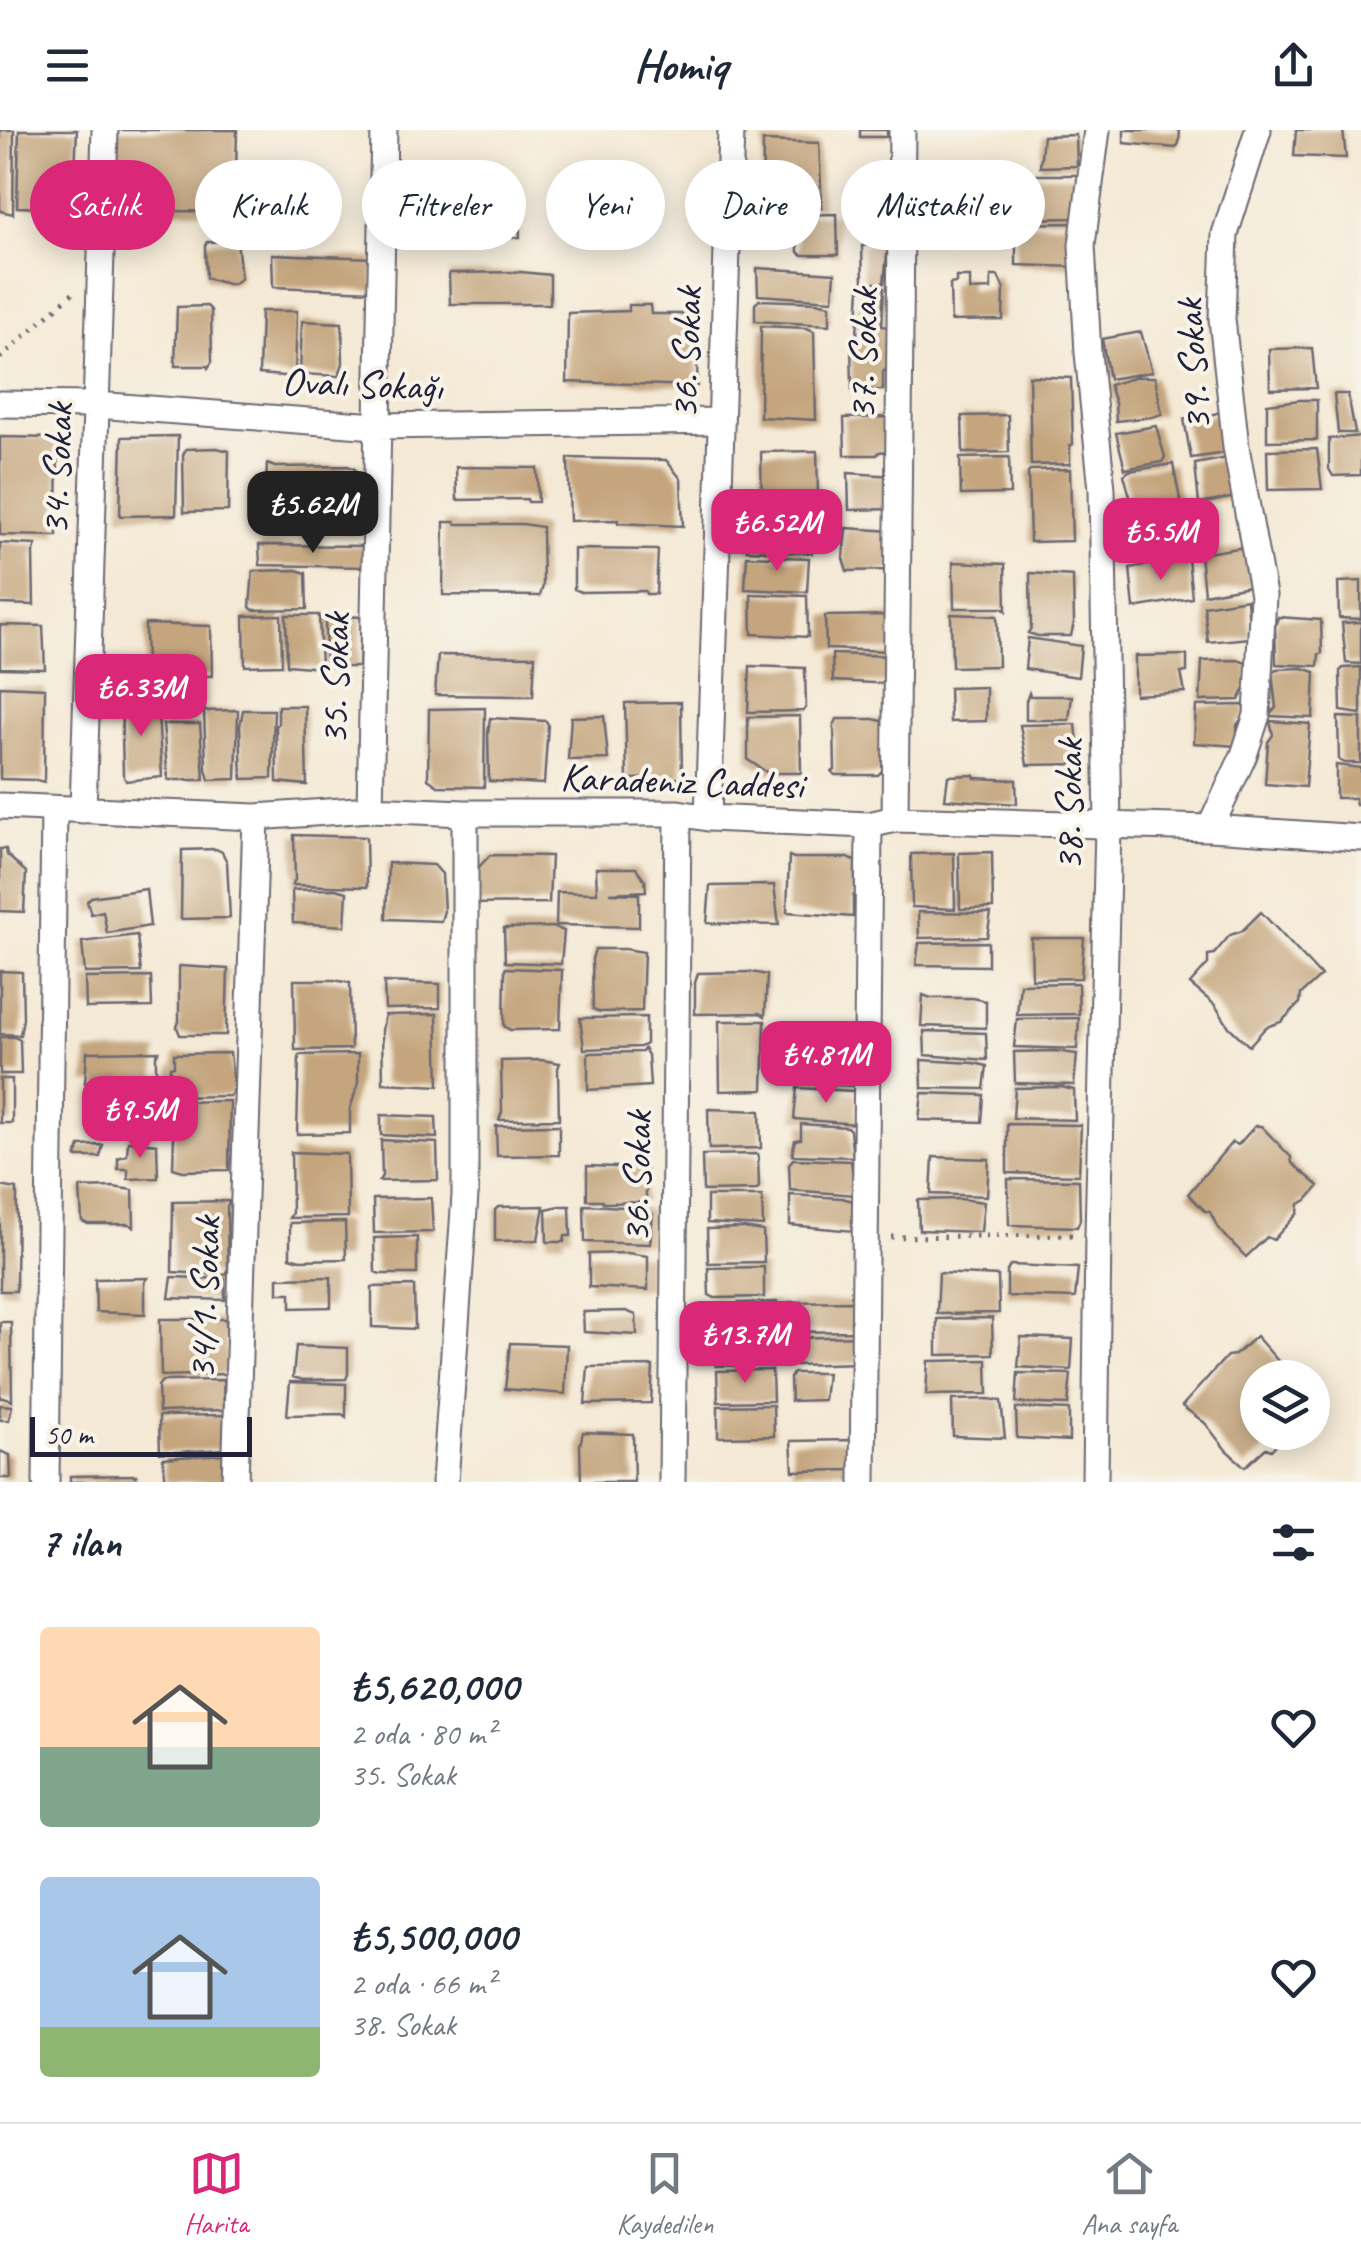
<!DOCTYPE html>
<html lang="tr">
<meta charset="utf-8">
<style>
:root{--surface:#fff;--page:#f2f2f3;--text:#1f2937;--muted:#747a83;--line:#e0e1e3;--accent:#db2777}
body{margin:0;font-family:Caveat,sans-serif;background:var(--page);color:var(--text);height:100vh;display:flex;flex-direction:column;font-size:38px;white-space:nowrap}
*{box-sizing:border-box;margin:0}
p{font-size:32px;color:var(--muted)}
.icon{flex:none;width:55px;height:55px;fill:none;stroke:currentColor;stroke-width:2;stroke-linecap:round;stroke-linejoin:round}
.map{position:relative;height:1352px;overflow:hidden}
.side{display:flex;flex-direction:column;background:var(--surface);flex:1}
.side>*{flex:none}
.top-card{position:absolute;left:30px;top:30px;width:1302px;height:90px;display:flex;gap:20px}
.buttons{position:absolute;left:1240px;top:1230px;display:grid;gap:20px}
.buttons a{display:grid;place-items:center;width:90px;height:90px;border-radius:50%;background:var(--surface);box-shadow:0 5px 25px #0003;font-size:50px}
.scale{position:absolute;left:30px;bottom:25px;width:222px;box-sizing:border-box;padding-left:10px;border:5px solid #22223b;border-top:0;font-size:28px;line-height:35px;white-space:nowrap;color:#22223b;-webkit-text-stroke:8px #f7f3e8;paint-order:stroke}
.price{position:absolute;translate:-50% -85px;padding:0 22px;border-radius:20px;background:var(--accent);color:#fff;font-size:32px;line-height:65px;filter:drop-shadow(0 2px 5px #0008)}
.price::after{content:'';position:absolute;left:50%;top:60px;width:30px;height:22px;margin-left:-15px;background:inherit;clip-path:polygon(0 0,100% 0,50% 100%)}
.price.on{background:#222;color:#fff}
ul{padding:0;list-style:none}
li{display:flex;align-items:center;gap:30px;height:250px;padding:0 40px}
li span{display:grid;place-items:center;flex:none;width:280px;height:200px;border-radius:10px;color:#555}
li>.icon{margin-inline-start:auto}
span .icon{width:120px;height:120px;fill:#fffc;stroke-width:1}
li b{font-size:42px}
h2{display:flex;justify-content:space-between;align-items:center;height:120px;padding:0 40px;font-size:42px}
.chip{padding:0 35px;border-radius:45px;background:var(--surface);box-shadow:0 5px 25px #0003;font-size:35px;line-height:90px}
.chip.on{background:var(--accent);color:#fff}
header{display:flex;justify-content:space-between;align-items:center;height:130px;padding:0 40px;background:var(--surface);font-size:45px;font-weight:700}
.menu{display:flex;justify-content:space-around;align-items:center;height:140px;border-top:2px solid var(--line);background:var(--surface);font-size:28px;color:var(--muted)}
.menu a{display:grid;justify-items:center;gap:5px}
.menu .on{color:var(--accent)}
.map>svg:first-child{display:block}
.building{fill:#c4a57e}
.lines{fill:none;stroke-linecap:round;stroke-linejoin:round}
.minor-casing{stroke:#6c6871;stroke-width:29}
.path{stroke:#6c6871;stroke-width:5;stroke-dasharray:2.5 8;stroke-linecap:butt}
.minor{stroke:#fff;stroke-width:25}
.labels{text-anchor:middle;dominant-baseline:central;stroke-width:8;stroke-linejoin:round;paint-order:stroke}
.street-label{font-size:40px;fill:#22223b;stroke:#f7f3e8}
</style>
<header><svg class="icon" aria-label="menu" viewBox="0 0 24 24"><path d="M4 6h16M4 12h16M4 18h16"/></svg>Homiq<svg class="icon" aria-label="share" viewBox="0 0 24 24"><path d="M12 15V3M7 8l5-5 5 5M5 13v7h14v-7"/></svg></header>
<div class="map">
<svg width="1361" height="1352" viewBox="0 0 1361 1352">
<rect width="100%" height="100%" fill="#f7f3e8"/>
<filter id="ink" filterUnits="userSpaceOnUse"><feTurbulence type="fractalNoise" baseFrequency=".01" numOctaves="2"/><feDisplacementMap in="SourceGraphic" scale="20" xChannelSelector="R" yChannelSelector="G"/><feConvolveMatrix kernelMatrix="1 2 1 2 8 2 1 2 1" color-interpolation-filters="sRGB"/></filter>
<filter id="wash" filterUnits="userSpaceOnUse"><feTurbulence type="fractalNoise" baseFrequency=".0048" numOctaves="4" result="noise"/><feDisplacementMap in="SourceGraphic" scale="40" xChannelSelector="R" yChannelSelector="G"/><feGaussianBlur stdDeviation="2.25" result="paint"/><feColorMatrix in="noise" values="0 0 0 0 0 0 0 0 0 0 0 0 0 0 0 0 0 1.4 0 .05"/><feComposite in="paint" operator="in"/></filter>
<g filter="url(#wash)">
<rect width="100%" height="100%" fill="#f4e9d5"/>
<g id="blocks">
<path class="building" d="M0,0H14L13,84L0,81Z
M19,0H77L73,79L17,77Z
M114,0H237L235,82L111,80Z
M860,0H887V7H860Z
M1124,0H1180L1179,13L1176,18L1124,13Z
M1296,0H1343L1346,28L1294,26Z
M1076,5L1077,36L1040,37L1043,6Z
M763,11L819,13L822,78L762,77Z
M1022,42L1023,45H1077L1078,75L1075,88L1019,89L1018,46Z
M891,48L890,96L884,153H863L862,116L868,115L864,92H858L860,49Z
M837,84L838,125H801L798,122L797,85Z
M519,87L520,107L467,108L470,88Z
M1072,93L1076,137L1016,135V94Z
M237,111L241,148L234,154H227L206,148L205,115L207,112Z
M272,124L373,128L374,161L273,157Z
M757,138L835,143L833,170L758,165Z
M521,142L550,145V174H450L449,143Z
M991,146H998L1004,159L1003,190L951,191L950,154L956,153V147H970V160L991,159Z
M884,158L882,196L888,197L889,237L883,242V260H852L851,210L857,205L860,159Z
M759,170L816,172L830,175V195L755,191V174Z
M629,175H650L651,184H698L697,256L567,252L568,183L629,181Z
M207,176L211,180L212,232L208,238L207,236H175L177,177Z
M261,181H297L295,247L259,244Z
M302,191L342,193L343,233L339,246L300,244Z
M761,196L807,198L814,201L816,290L760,287Z
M1141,202L1152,242L1109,249L1102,209Z
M1312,218L1316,258L1270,259L1269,219Z
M1029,246L1071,248L1073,314L1070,316V334L1031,335Z
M1136,247H1155L1162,284L1152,287L1116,291L1115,273L1109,255Z
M1334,264H1348L1355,303H1338Z
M1300,270H1317V310L1267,311V274Z
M1223,281L1234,322L1191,328L1184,289L1201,288Z
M1008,285L1009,322L963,323L962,286Z
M886,287L890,321L879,322L877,325H845L844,288Z
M1156,296L1165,327L1162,332L1125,339L1116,303Z
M178,306L176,385L120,386L122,307Z
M1361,306V345L1333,346L1329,339V309Z
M0,307L58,308L57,406L0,405Z
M217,318L229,321L228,381L184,382L183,325L186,319Z
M1317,319L1322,359L1268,360L1267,320Z
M817,321L818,364L814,374L807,371H762L761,322Z
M1009,327L1010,364L961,365L960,328Z
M1233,327L1241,366L1199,374L1195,334Z
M568,328L666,330L681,349L683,396L618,393V390L570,391Z
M267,334L275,337L348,336L355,339V372L352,382L351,379L277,380L276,377H265Z
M1173,334L1181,374L1153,378L1135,384L1124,345L1129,341Z
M456,337L537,338L538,372H528L527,369L457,370Z
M1070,339L1072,411L1030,412L1028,343L1031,340Z
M848,343L894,346L892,379L849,380Z
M749,377L815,379V412L812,423L747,420L750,415Z
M1180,379L1191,416L1145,423L1138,386Z
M444,392H455L456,394H523L542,397L543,456L540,466L443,465Z
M846,398L892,401L890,440L847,441L843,428Z
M0,413L36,415L33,423L34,475L0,474Z
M259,415L366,416L367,437L260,435Z
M1245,417L1252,452L1249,456L1204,464L1200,424Z
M574,419L658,420L656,464H646L645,461L581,462L574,459Z
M747,426L809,428L807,462L745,459Z
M1188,428L1192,468L1134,478L1130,438Z
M953,432L1005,434L1006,481L1002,478H954Z
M296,440L306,443L307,479L253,480L250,477L253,441Z
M1030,443L1073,446L1074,492L1071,506H1038L1028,503L1031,498Z
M1361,451V489L1339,488L1338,452Z
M751,464L807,466L808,507L752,504Z
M1247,469L1250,508L1208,512L1204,476Z
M951,484L997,486L998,536L952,537Z
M281,485L282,535L245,536L244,486Z
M286,485H319L321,538L287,535Z
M325,485L361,487L359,537H326Z
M894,485L895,521L826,519L825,486Z
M1278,487L1321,490L1322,523L1319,524L1318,536L1276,534L1275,497Z
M1361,492V534L1346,533L1342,493Z
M145,494L211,496L212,546L146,544Z
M0,495L43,496L45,539L0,538Z
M1028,508L1081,516L1078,547L1025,539Z
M832,524L892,526L893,554L833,551Z
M438,525L535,526L533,566L435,565Z
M1187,525V542L1181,543L1185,562L1135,565V526Z
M1239,530L1248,534V553L1239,570L1200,571L1202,531Z
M750,536L805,538L806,578L803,581L748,582Z
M1361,537V584L1341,581L1340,541L1343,538Z
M1302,538L1315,542L1313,588L1270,586L1271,582L1276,578L1272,543L1276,539Z
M0,556L45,558L44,652L36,650L0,649Z
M986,557V591L950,592L949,558Z
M1029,563L1030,566H1072L1069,590H1026V571Z
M121,566L157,568L162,647L126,651L123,644Z
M681,572L682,648L627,649L625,573Z
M1243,575L1246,583L1237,595V604L1243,612L1237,616L1194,613L1196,576Z
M278,576H305L307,655L277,652L276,596L278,594Z
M485,578L484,657L438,656L428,649L429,579Z
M238,580L236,649L209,650L206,639L204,581Z
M243,580H274L272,648L242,649L240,596Z
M604,586L608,629L568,630L571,587Z
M800,586L801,643H768L748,630V587Z
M1338,587L1361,588V633H1345L1339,630Z
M490,588L546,591L548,594L544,654L489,651L488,604Z
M837,589H873L887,592L888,634L878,645H835L832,642L835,640L834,596Z
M1270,591L1310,594L1305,657L1265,654L1268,612L1273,605Z
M163,594H200L204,650H168Z
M1076,594L1080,634L1027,635L1020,595Z
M1336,635L1361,638V675H1356L1355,668H1336Z
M974,645L975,648L1016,650L1017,674L945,669L948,646Z
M294,705L366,707L367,757L292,755L295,750Z
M0,719H6L7,725L26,742L24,782L0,781Z
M216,719L222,722L227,732L230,788L181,789L182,720Z
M992,722L993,778L960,779L959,723Z
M954,723L955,779L912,777L911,724Z
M490,725L551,726L549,773L469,774L470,747Z
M789,726L794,728H848L855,731V764L853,766V787L787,782Z
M388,733L434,735L442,744L444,781L441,791L386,789Z
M596,738H636L645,750L646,761L610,763L639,764V797L556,795L557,762L597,763Z
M774,755L779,795L707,793L710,756Z
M146,759L150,796L107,803L103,781L91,784L87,771L91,767Z
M335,759L347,762L345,796L293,793L292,760Z
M918,782L991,783L987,807L919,808Z
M1261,782L1321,846L1301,864L1300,873L1281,892L1266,897L1249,916L1229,897L1215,875L1190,854L1208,834V825L1214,824L1230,805L1242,801Z
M554,797L564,801L561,834L505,832L504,798Z
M137,805L141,842L85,843L82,812Z
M1031,808H1084L1081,848L1032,849Z
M988,812V836L916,835L919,813Z
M595,819H625L644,822L642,881L599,882L593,879L592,829Z
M179,836L228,839L226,905H180L177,897L179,891Z
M505,838L562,840L560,899L510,900L504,896Z
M0,841L22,842L23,889L20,905L0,904Z
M751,842L767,845L765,886L760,883L695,884V853L698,843Z
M151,847L152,877L86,878L85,848Z
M294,850H334L350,853L351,919L295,920Z
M384,852L440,854V878L385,879Z
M1078,853L1079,884L1017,885L1020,854Z
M923,865L931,868H973L986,871V898L921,896Z
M437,884L439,956L383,953L382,900L385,885Z
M646,887V914L640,917L584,919L580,888Z
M1079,888L1077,919L1014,917L1017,889Z
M719,891H765L763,960L720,961Z
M924,901L986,903L987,930L925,925Z
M0,907H14L20,910L21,944H0Z
M644,919L648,925L650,956L588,960V923L642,922Z
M159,921L156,926V957L107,956L98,958L97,953H85L87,922Z
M1054,921L1077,924L1074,955L1015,953L1014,922Z
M803,922L858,925L855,956L801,953Z
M230,923L234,959L230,966L171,967L170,937L174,936V924Z
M358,924V954L350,979V1003L297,1004L299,925Z
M541,930L560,933L558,938L559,989L499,990L502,982L501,931Z
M921,930L974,933L987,936L984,959L922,958Z
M0,949H12V993H0Z
M1061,957L1074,960L1075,990L1013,988L1015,958Z
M797,958L853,961L857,964V994L794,989Z
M922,963L984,965L982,992L919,990Z
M230,971L229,1040L183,1041L173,1038L175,972Z
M708,979L760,981L761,1018L709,1019Z
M381,985L436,987L437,1008L381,1005Z
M801,994L847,997L850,1000L853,1027L792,1025L795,1010L801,1009Z
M1007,994L1081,995L1079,1045L1007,1043Z
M559,995V1025L497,1026L496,996Z
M1255,996H1261L1291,1027L1292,1033L1319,1056L1307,1070L1299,1074L1298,1083L1273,1110L1267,1107L1246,1127L1218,1098L1210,1082L1205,1081L1188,1064L1232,1012L1238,1015Z
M381,1010L437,1013L438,1050L379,1051L382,1046Z
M128,1011L157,1014L158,1048L128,1049V1039H118V1028L127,1025Z
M103,1015L100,1027H76L80,1016Z
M291,1022L347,1024L348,1087L289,1088L292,1083Z
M758,1024L759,1057L756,1060L703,1061L702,1025Z
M933,1027L989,1029L987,1066L931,1064Z
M793,1029L851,1031L855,1065L790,1060L789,1034Z
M587,1036L646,1038V1072L603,1073L602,1070H587Z
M1008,1049L1079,1050L1080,1090L1077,1097L1009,1095Z
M0,1056L17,1059L16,1161H0Z
M113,1057L133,1060L134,1097L129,1094H88L82,1091L80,1058Z
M790,1065L842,1068L853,1071V1101L790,1095Z
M707,1066H762L763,1096L707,1093Z
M431,1068L433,1102L374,1103L373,1069Z
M961,1069L984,1072L981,1102L919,1100L918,1070Z
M230,1071L227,1076L228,1141L225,1145L172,1142L173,1072Z
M584,1075L646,1078L653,1084L650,1114L585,1112Z
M544,1076L538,1110L495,1111V1080L498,1077Z
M560,1076H570L571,1106H565L564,1112H547L546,1079Z
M345,1092L346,1129L300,1130L290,1127V1093Z
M743,1098L763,1101L764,1132L708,1133L707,1099Z
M417,1107V1144H380L375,1142L374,1108Z
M628,1123L648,1126V1160L589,1157V1124Z
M1010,1135L1078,1138L1075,1168L1007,1166V1141Z
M764,1137V1167L715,1168L709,1165L708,1138Z
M939,1143L998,1146L999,1183L937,1184Z
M172,1147L225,1149V1170L169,1168Z
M331,1147V1177L291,1178V1163H278V1148Z
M148,1148L145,1152V1184L96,1182L95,1149Z
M414,1156L415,1199L372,1197V1157Z
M854,1171L858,1201L790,1202L789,1172Z
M777,1172L781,1199L738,1200V1173Z
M626,1181L636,1185L637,1205L584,1202L583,1182Z
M992,1188L993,1224L937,1225V1189Z
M160,1189H226L227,1244L161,1246Z
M0,1192H11L12,1271L7,1268H0Z
M772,1205V1235L716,1236L713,1206Z
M858,1206L859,1233L794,1235L793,1208Z
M1256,1206L1293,1248H1258V1302H1288L1271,1320L1266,1318L1245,1337L1226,1320L1205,1293L1182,1276L1227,1226L1235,1225Z
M1021,1207L1073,1209L1071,1240L1018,1237Z
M510,1213L567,1215L565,1264L505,1259Z
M296,1216L348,1218V1244L346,1249L303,1250L293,1247Z
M987,1230L988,1264L926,1265L928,1231Z
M653,1236L651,1273L585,1274L588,1237Z
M772,1240L773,1271L718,1272L717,1241Z
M793,1243H827L824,1270L791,1271L790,1248Z
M1018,1243L1071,1244L1068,1275L1016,1273Z
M223,1250L224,1280L159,1282L158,1256L162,1251Z
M290,1252L346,1254V1287L342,1284L287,1285Z
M989,1269L1001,1271L1005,1308L953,1306L952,1270Z
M0,1275L12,1276L9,1290H0Z
M773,1275L774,1306L718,1307V1276Z
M1016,1278L1069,1280V1311L1017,1308Z
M224,1285L225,1319L160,1323L159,1286Z
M583,1302L633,1304L634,1352H581L580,1315Z
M851,1310V1340L793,1341L791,1311Z
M0,1321L10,1325L11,1348H0Z
M225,1324L226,1352H166L163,1328Z
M136,1345V1352H70V1346Z"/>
</g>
</g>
<g filter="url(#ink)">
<use href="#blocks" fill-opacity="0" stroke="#6c6871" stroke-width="2.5"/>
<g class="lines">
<g class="minor-casing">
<path id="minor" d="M0,274L96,275L376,296L721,291
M0,676L256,687L370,679L465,683H678L708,688L869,695L895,689L1210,698L1361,708
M370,679L384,0
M83,680L105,0
M708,688L731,0
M895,689L902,0
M1210,698L1244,625L1257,585L1263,465L1236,317L1222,189L1225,104L1258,0
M46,1352L54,680
M235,1352L256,687
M445,1352L465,1065V683
M672,1352L678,683
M863,1352L869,695
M1095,1352L1098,1105L1108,697L1102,359L1088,223L1082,115L1097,0"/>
</g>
<path class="path" d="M0,228L73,163
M891,1107L1075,1105"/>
<use href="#minor" class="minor"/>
</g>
</g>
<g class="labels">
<g class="street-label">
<text transform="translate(686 223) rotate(-88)">36. Sokak</text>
<text transform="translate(863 224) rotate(-89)">37. Sokak</text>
<text transform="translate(1193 235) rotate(-94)">39. Sokak</text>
<text transform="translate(362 254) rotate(2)">Ovalı Sokağı</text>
<text transform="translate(57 339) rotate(-88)">34. Sokak</text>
<text transform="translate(335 549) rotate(-89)">35. Sokak</text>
<text transform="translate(682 651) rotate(2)">Karadeniz Caddesi</text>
<text transform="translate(1069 675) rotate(-90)">38. Sokak</text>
<text transform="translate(637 1047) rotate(-89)">36. Sokak</text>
<text transform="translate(204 1168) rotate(-88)">34/1. Sokak</text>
</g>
</g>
</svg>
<div class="buttons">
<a><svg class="icon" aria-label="layers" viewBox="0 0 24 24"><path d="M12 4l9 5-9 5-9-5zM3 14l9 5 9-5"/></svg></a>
</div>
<div class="scale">50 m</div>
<b class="price on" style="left:313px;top:426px">₺5.62M</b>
<b class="price" style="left:777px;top:444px">₺6.52M</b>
<b class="price" style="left:1161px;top:453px">₺5.5M</b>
<b class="price" style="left:141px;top:609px">₺6.33M</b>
<b class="price" style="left:826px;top:976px">₺4.81M</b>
<b class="price" style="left:140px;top:1031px">₺9.5M</b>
<b class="price" style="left:745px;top:1256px">₺13.7M</b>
<div class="top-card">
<a class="chip on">Satılık</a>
<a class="chip">Kiralık</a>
<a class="chip">Filtreler</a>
<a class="chip">Yeni</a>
<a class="chip">Daire</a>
<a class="chip">Müstakil ev</a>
</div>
</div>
<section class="side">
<h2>7 ilan<svg class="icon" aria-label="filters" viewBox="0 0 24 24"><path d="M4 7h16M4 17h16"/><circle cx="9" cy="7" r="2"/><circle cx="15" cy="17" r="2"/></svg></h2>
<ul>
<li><span style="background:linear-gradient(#ffd9b3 60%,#7fa58c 0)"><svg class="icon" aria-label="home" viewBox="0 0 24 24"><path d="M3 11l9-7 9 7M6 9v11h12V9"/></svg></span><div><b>₺5,620,000</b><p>2 oda · 80 m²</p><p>35. Sokak</p></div><svg class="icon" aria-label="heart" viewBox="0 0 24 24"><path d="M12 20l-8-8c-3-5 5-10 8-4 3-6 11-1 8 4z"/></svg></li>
<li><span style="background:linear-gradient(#a9c7e8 75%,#8fb573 0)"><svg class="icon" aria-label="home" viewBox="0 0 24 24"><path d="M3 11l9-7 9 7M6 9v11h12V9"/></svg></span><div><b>₺5,500,000</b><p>2 oda · 66 m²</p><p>38. Sokak</p></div><svg class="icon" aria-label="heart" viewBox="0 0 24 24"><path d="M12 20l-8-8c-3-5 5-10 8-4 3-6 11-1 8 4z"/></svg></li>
</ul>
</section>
<nav class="menu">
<a class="on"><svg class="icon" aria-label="map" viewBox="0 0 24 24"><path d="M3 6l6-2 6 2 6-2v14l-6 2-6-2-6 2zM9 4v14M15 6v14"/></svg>Harita</a>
<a><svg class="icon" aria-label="saved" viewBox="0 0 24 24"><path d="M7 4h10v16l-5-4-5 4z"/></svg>Kaydedilen</a>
<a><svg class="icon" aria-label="home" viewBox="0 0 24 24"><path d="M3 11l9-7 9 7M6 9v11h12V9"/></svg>Ana sayfa</a>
</nav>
